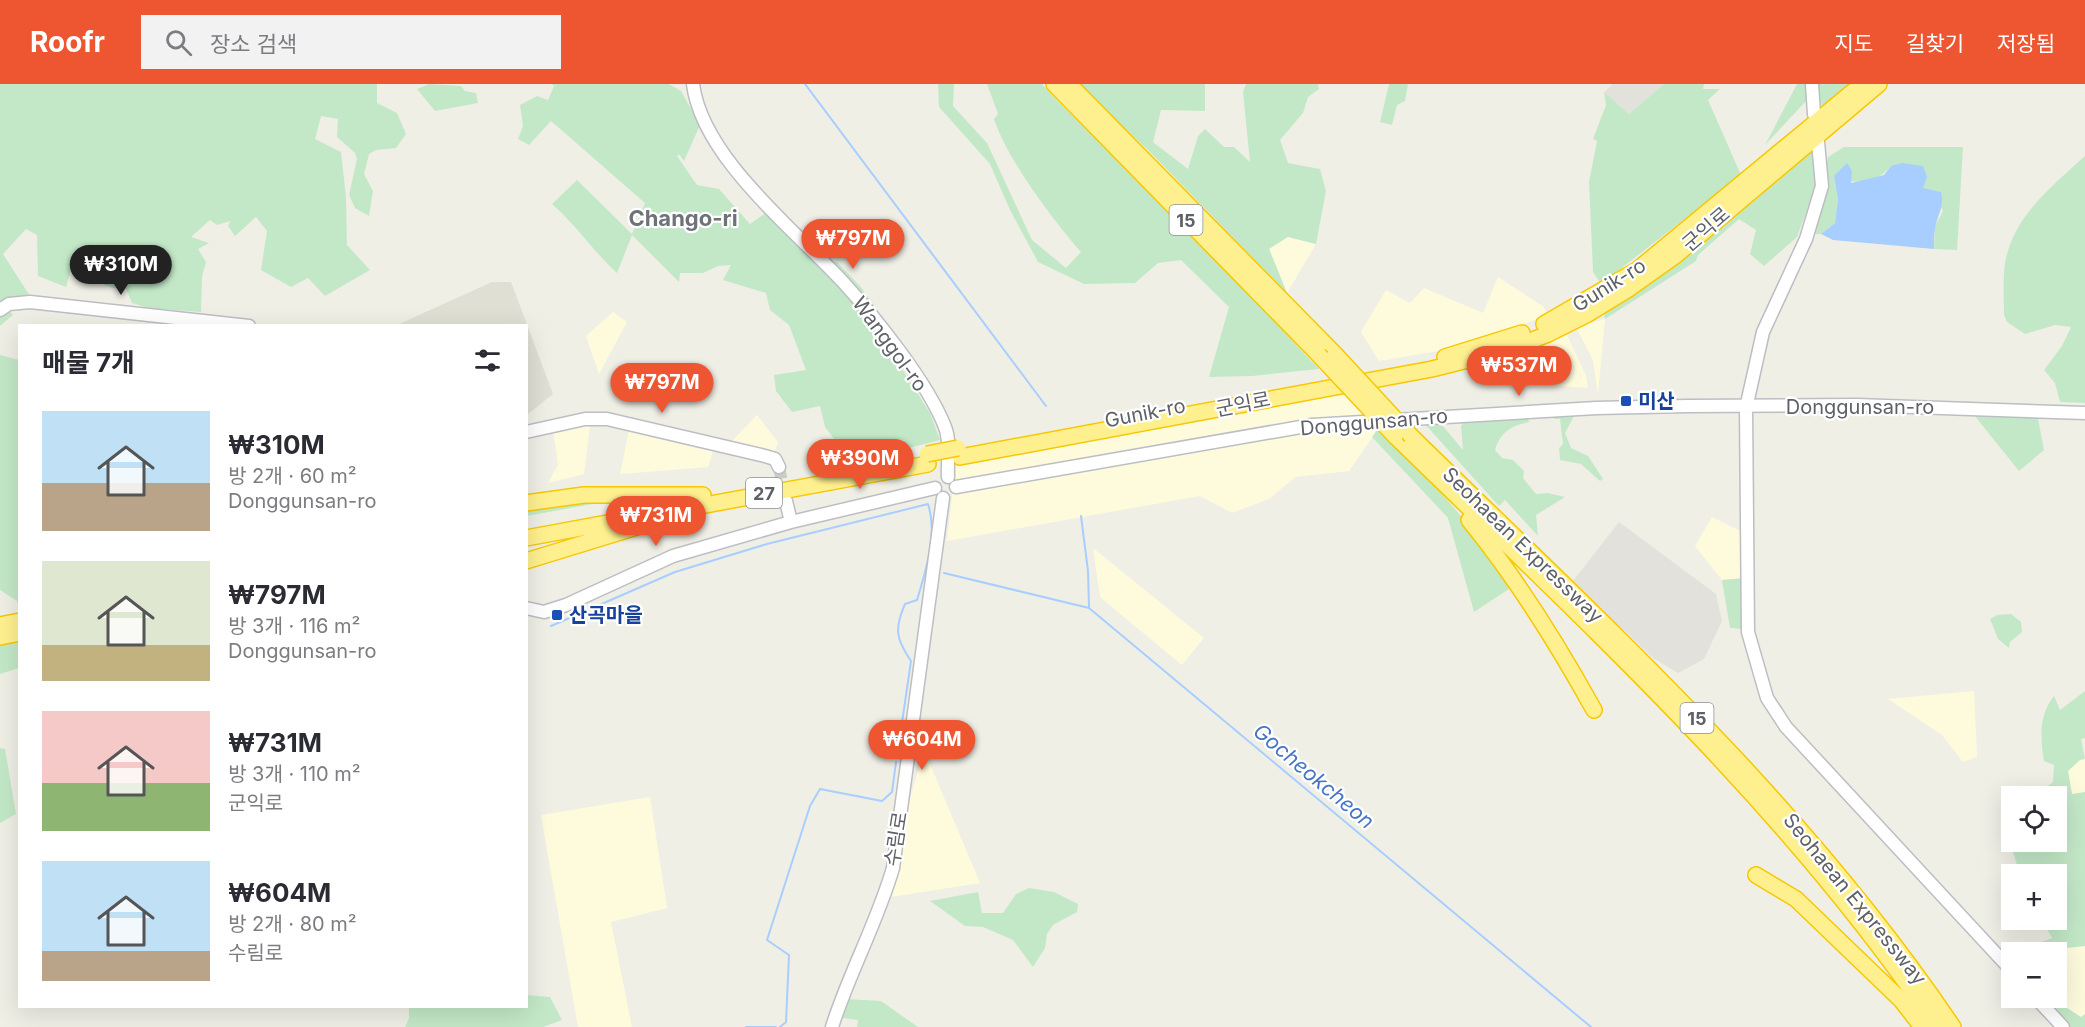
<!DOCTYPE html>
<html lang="ko">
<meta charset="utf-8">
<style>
:root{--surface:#fff;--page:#f2f2f3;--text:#2b2b33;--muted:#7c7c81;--accent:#ed5630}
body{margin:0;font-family:Inter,"Noto Sans KR",sans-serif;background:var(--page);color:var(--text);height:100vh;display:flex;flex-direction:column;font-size:22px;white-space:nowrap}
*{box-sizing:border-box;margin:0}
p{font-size:20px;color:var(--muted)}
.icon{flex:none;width:33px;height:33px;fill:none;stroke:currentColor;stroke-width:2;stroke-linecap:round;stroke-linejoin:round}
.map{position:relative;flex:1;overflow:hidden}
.panel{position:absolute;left:18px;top:240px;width:510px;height:684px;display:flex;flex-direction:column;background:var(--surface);border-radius:0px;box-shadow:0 6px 24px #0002}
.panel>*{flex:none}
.buttons{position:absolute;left:2001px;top:702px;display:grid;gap:12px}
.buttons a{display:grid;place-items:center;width:66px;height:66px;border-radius:0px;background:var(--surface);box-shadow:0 6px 24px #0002;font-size:30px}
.price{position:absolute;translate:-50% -51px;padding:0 14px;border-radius:21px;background:var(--accent);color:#fff;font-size:20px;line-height:39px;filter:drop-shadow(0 2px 3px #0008)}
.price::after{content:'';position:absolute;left:50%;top:36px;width:18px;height:14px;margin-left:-9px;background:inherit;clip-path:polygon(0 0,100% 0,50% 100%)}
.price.selected{background:#222;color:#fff}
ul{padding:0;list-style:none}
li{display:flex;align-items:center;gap:18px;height:150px;padding:0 24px}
li span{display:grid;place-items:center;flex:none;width:168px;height:120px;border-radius:0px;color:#555}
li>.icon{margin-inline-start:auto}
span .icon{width:72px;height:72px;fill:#fffc;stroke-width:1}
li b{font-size:26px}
h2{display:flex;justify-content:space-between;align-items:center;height:72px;padding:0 24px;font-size:26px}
header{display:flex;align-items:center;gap:36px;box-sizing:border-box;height:84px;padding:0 30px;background:var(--accent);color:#fff}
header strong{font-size:28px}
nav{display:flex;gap:33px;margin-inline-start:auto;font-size:21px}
.search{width:420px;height:54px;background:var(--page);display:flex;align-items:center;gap:15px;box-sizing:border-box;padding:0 21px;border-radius:0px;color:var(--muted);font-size:22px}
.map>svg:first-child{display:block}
.commercial{fill:#fefbdd}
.industrial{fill:#e2e1db}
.education{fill:#e0dfd4}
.green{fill:#c3e8c7}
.water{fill:#a8ceff}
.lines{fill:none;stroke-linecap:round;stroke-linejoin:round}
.stream{stroke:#a8ceff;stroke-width:2}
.secondary-tunnel{stroke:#ccccc6;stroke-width:12;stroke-dasharray:12 6;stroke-linecap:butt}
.secondary-casing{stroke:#bcbec4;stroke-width:15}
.highway-casing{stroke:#f7c800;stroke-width:18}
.secondary{stroke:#fff;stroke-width:12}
.highway{stroke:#fff08f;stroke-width:15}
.highway-bridge-casing{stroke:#f7c800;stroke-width:18;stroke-linecap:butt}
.highway-bridge{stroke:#fff08f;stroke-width:15}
.transit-dot{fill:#1a4fb4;stroke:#fff;stroke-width:2}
.labels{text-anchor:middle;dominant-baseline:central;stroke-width:4.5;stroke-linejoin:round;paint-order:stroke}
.shield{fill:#fff;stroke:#8e9095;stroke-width:1.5}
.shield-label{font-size:18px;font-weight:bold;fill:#5e6167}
.street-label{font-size:20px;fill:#5e6167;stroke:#fff}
.transit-label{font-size:20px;font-weight:bold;fill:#164399;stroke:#fff;text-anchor:start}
.water-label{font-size:21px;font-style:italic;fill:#4675c6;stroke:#fff}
.quarter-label{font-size:22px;font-weight:bold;fill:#6f7379;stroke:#fff}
</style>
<header>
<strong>Roofr</strong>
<div class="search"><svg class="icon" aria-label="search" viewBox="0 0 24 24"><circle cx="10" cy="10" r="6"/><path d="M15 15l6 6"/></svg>장소 검색</div>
<nav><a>지도</a><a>길찾기</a><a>저장됨</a></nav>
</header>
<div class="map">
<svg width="2085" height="943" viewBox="0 0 2085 943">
<rect width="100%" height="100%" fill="#f0efe6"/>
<path class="commercial" d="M1288,153L1316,160L1287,209L1269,164Z
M1498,193L1544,223L1547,231L1502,249L1444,266L1379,277L1361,248L1386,206L1410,219L1424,204L1483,229Z
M613,228L627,238L599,290L586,252Z
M1605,235L1598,310L1593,276L1576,243Z
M1566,249L1586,292L1588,304L1550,301L1528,264Z
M1343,307L1378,345L1349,387L1295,393L1269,415L1232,429L1200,412L947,457L956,377L1229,333Z
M757,331L778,358L773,372L731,358Z
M590,341L584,390L548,399L558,381L553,346Z
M630,341L714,365L708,383L620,390Z
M1712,433L1742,448L1745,494L1722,496L1695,462Z
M1093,464L1204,554L1182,581L1100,513Z
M1974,607L1977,673L1963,678L1942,651L1888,615Z
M924,666L980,799L891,813L909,718Z
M2081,675H2085V708L2072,711L2068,687Z
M650,713L667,824L611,838L632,943H578L541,731Z
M2085,862V930L2081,933L2067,924V910L2056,875L2063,874L2066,864Z"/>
<path class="industrial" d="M1613,0H1664L1629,30L1604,8Z
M1619,438L1716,510L1722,537L1704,575L1678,589L1653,574L1573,497Z"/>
<path class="education" d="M492,198H511L553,310L527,331L526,242L397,241Z"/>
<path class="green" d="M0,0H377V19L397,29L406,50L396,64L376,66L369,70L364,90L373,107L369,132L355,124L349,111L357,75L355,69L337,53L338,35L321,32L315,55L341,68L346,113L347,161L370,186L325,212L308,194L291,203L261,186L267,147L256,133L235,152L228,142L230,137L217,141L210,136L191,153L209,159L198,165L206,178L202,193L201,228L149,224L132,219L126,205C109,204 99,203 94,185L72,182L66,203L38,192L37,151L26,145L3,170L30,212L2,217L13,231L0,242Z
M429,0L461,2L465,7L476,9L478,19L435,27L417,5Z
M552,0H669L681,7L700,41L684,77L679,70L677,72L697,101L719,105L750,140L767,128L818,181L837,178L860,202L896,252L900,282L930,329L940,356L889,369L848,373L825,343L820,322L792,328L776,307L774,291L806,286L789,241L770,226L766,209L723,196L731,181L718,182L703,189H680L679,198L632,151L617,189C594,168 576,141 552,120L577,96L632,150L645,119L551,37L529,61L518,55L523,42L520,21L537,12L548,16L554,2Z
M938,0H954L953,22L987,59L1032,156L1066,184L1081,168C1053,136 1007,75 994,35L998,30L987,0H1042C1074,37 1112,67 1148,101C1209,159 1261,225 1319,285L1252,292L1209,293L1229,223L1181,176L1158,179L1135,199L1084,200L1038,178L1010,126L990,80L939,23Z
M1078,0H1205V27L1161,26L1153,58L1188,85L1198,52L1205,45L1224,63H1234L1250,78L1243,8L1246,0H1318L1319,5L1308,13L1303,29L1280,56L1288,79L1320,85L1326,107L1316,160L1288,153L1269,165L1287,209L1150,68Z
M1389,0H1408L1405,17L1397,21L1392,41L1380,38Z
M1664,0H1704L1703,5H1720L1708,16L1741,91L1601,200L1593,188L1589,98L1597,57L1593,55L1606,21L1604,8L1629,30Z
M1797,0H1809L1808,15L1765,61Z
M1819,0H1852L1823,24L1818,11Z
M1844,63H1963L1957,166L1934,165L1935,142L1943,127L1933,108L1922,105L1891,82C1876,100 1854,101 1834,92L1838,116L1835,139L1821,150H1813L1828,73Z
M1813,64L1816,101L1797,153L1764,182L1750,170L1756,146L1739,135L1698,171L1696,177L1605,235L1604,228L1741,117L1777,98Z
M2085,72V319L2060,318L2055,299L2044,286L2062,262L2071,243L2055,241L2025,250L2007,238L2004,231C2004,217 2003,203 2004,189C2007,137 2050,104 2085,72Z
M0,271L19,276V525L17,517L0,506Z
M1553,329L1574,332L1565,349L1571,364L1588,372L1603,395L1600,397L1581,380L1560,376L1559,364L1563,360L1560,335H1554Z
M2037,329L2044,366L2019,387L1974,331Z
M1523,331L1530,338C1512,341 1500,348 1495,366L1502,374L1513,376L1524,387L1523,394L1536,410L1548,409L1565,413L1536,431L1538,452L1505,416L1499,422L1422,337L1438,336L1463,366L1461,342L1467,335Z
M1378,345C1429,393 1475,443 1512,503L1474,528L1448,434L1372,353Z
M647,410L527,432V419Z
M1745,494L1744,545L1730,544L1722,496Z
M2011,530L2021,538L2022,548L2010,558L2009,564L1998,555L1990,535L1997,531Z
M19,555V584L0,590V558Z
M2085,607V654L2081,655L2085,675L2080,676L2068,687L2072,710L2085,708V862L2066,864L2063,874L2057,875L2056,868L2040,867L2041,858L2052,854L2042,836H2056V790H2020L2006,747L2011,737L2012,758H2056V712H2041L2044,705L2053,698L2054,681L2044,677C2040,653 2039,631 2054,612L2060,626Z
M0,664L5,665L16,730L0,739Z
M1029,804L1054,808L1078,820L1077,828L1053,841L1047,850L1045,864L1033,883L1013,856L983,843L965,842L930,817L978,808L982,829H1003L1016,810Z
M2057,879L2067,910V924L2081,933L2085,930V943H2070L2052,920L2057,914L2060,905L2057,900Z
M527,911L550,913L562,936L543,943H405L409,934V923L526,922Z
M847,915L881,917L918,943H857L858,936L842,934Z"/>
<path class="water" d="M1847,79L1852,87L1851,99L1884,91L1891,82L1902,79L1923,82L1927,93L1923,104L1941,108C1945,123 1937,131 1935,145C1934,151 1934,158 1934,165L1833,156L1821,150L1835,139L1838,116L1834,92Z"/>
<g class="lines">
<path class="stream" d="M805,0L1046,322
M1081,432L1088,487L1089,524L1591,943
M944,489L1089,524
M551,542L675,488L767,460L928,420C938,450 926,486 917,516L905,520C894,545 896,555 911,577L899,659
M746,943H776
M780,943L786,938L789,871L767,856L810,722L820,705L882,717L892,708L896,678"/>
<path class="secondary-tunnel" d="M779,383L785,413"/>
<g class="secondary-casing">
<path id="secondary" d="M693,0C702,73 794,145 843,198C875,233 928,299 945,343C951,358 947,378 948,393
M1812,0L1814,30
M1818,58L1822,102L1806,155L1763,248L1746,324L1748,548L1767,614L1786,643L2012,887
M0,226L9,220L30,218L249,242
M526,348L585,335H607L765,372L775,375L779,383
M956,403L1312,341L1596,324L1688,322L1857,321L2085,329
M786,417L791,438
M526,524L544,528L566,521L673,472L791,438L935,404
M2036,914L2063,943
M832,943C849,889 877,839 893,784L943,414"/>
</g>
<g class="highway-casing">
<path id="highway" d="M1054,0L1319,271
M1069,0L1335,270
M1544,240L1637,186L1862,0
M1445,273L1522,249
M1395,352C1586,539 1787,721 1937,943
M1411,352C1602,539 1803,720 1953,943
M960,373L1432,285L1507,266L1548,250L1586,231L1630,204L1675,172L1879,0
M526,419L584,411H703
M1469,436C1517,495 1557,559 1594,626
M526,454L928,380
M526,477L653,438
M0,541L20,537
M0,553L20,549
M1756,791L1796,815L1901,916L1922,943"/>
</g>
<use href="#secondary" class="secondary"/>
<use href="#highway" class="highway"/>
<g class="highway-bridge-casing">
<path id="highway-bridge" d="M1335,270L1411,352
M1319,271L1395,352
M927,370L958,364"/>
</g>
<use href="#highway-bridge" class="highway-bridge"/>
</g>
<g class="transit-dot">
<rect x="1620" y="311" width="12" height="12" rx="3"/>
<rect x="551" y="525" width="12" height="12" rx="3"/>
</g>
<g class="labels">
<g class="shield">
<rect x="1169.5" y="121" width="33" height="30" rx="4.5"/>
<rect x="746" y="394" width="36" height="30" rx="4.5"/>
<rect x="1680.5" y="619" width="33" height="30" rx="4.5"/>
</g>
<g class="shield-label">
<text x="1186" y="136">15</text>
<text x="764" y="409">27</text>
<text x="1697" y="634">15</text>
</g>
<g class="street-label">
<text transform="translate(1706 145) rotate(-41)">군익로</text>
<text transform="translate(1609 201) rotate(-32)">Gunik-ro</text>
<text transform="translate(890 260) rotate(54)">Wanggol-ro</text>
<text transform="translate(1243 320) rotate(-11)">군익로</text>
<text x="1860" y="323">Donggunsan-ro</text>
<text transform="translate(1145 329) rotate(-11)">Gunik-ro</text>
<text transform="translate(1374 338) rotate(-5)">Donggunsan-ro</text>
<text transform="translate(1523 461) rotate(44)">Seohaean Expressway</text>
<text transform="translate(896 755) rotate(-81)">수림로</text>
<text transform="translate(1855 815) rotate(51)">Seohaean Expressway</text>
</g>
<g class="transit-label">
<text x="1638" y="317">미산</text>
<text x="569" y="531">산곡마을</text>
</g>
<g class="water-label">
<text transform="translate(1314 692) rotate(40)">Gocheokcheon</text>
</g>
<g class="quarter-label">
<text x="683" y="134">Chango-ri</text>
</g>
</g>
</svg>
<div class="buttons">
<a><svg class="icon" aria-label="locate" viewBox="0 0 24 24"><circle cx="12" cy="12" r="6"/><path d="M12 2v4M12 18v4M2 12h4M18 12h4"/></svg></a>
<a>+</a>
<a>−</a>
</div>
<b class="price" style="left:853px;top:186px">₩797M</b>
<b class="price selected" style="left:121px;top:212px">₩310M</b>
<b class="price" style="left:1519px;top:313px">₩537M</b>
<b class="price" style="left:662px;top:330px">₩797M</b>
<b class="price" style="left:860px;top:406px">₩390M</b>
<b class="price" style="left:656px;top:463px">₩731M</b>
<b class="price" style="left:922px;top:687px">₩604M</b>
<section class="panel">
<h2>매물 7개<svg class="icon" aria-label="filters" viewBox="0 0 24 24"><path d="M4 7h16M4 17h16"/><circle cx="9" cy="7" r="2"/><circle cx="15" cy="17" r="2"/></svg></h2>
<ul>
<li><span style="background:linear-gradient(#bfe0f5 60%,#b9a48a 0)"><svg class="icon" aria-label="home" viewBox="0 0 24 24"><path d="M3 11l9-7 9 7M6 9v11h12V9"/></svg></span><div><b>₩310M</b><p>방 2개 · 60 m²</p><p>Donggunsan-ro</p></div></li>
<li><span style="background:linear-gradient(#dfe7d0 70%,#c2b280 0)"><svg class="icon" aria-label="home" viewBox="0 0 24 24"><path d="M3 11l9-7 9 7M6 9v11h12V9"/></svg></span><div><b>₩797M</b><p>방 3개 · 116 m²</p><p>Donggunsan-ro</p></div></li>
<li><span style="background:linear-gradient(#f6c9c9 60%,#8fb573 0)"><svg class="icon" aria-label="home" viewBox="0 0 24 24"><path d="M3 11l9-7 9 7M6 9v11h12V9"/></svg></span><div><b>₩731M</b><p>방 3개 · 110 m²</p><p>군익로</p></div></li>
<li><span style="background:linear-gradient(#bfe0f5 75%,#b9a48a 0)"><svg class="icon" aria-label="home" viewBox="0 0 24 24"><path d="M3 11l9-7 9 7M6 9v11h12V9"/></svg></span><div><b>₩604M</b><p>방 2개 · 80 m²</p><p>수림로</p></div></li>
</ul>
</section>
</div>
